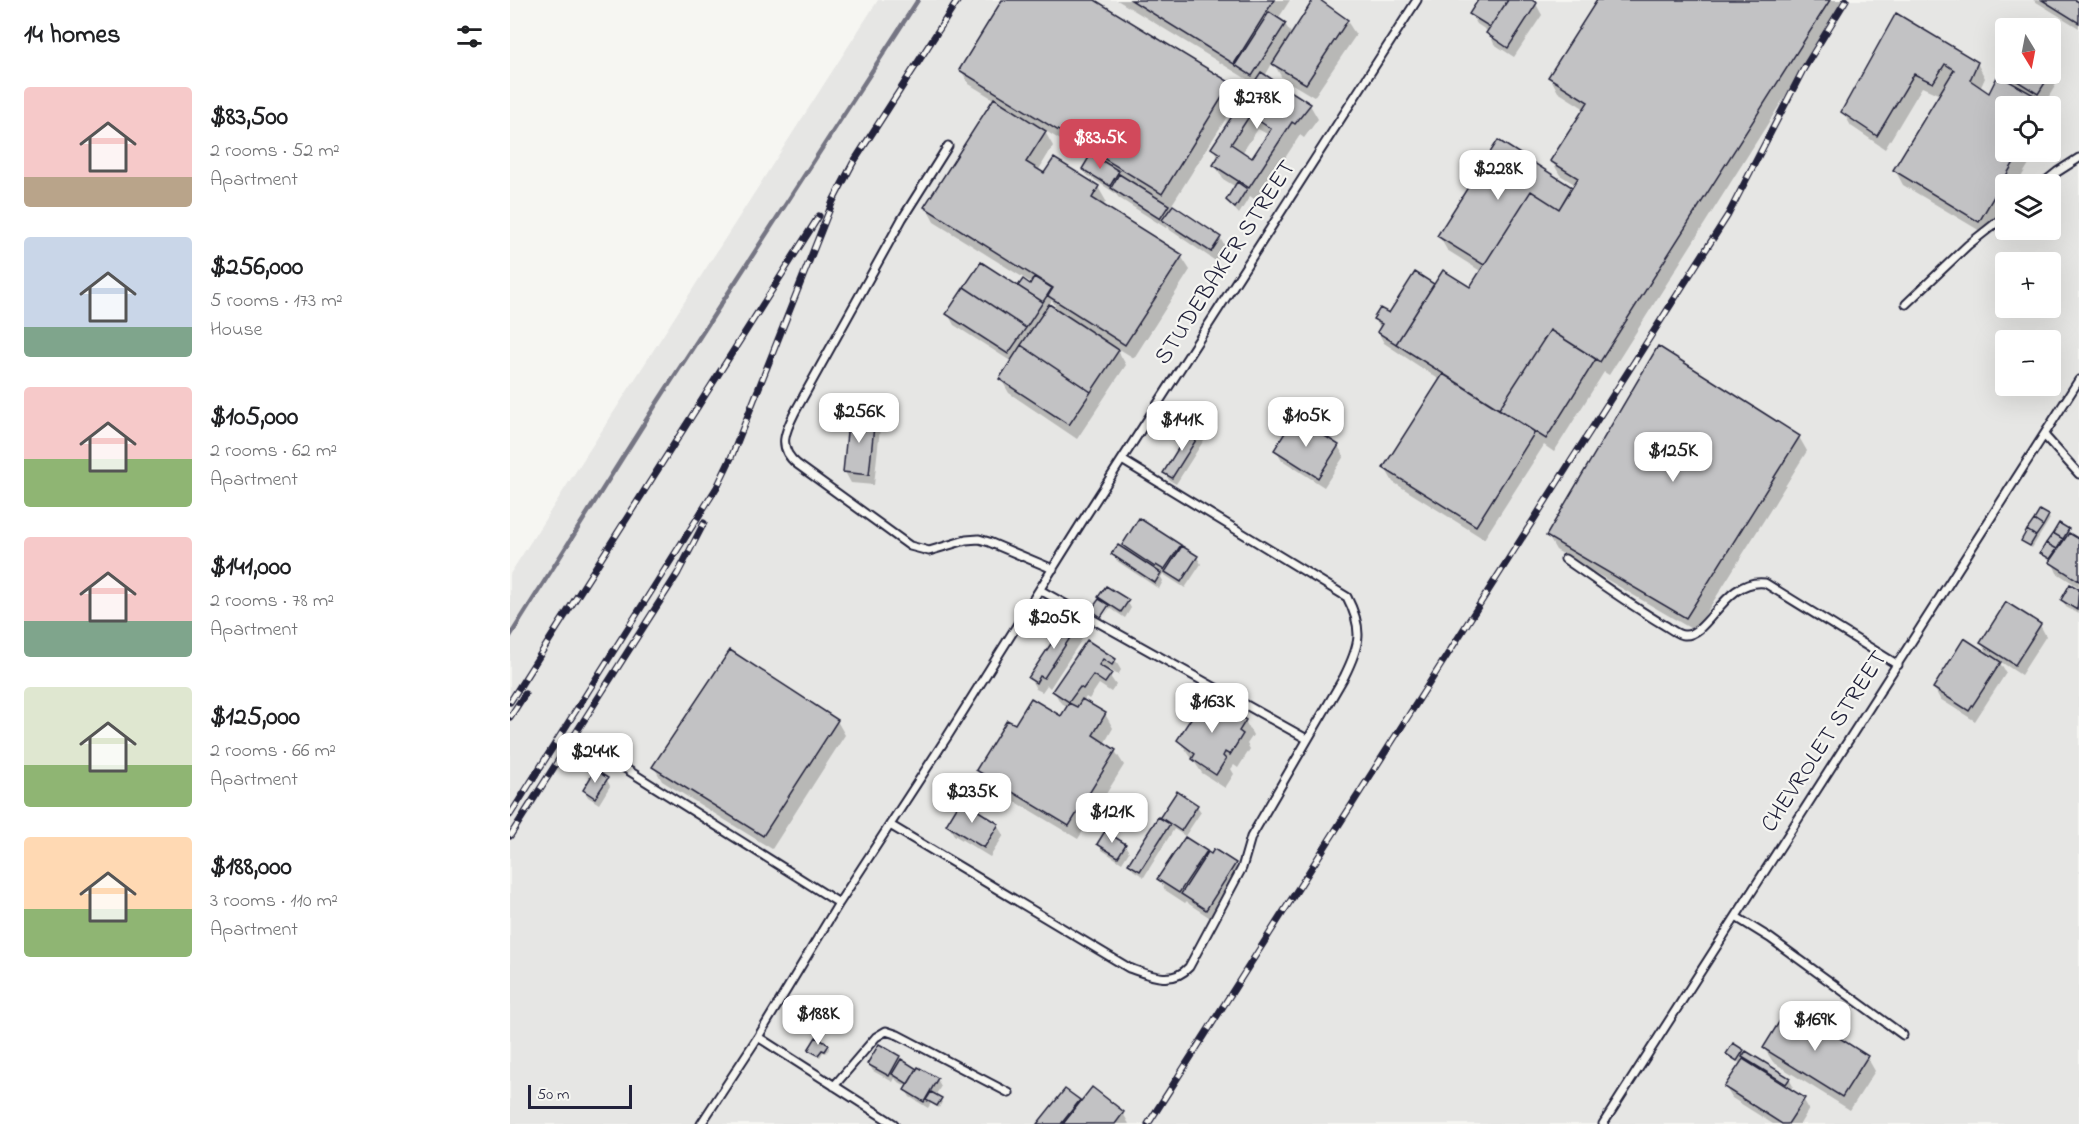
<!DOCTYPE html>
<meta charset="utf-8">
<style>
:root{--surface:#fff;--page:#f6f6f6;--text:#202124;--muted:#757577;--accent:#d1495b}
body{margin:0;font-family:"Indie Flower",sans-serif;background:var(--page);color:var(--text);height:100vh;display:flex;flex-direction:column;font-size:22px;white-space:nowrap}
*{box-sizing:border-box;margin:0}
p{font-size:20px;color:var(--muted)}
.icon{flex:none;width:33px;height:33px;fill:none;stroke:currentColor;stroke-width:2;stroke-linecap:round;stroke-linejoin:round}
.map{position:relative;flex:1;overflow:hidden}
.panel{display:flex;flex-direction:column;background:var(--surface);width:510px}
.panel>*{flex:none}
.needle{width:39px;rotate:170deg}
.buttons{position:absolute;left:1485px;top:18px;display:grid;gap:12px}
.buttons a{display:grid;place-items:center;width:66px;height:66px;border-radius:6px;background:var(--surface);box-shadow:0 6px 24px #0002;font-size:30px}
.scale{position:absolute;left:18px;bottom:15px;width:104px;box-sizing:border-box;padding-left:6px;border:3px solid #22223b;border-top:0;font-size:16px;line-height:21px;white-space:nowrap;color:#22223b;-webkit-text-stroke:4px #f6f6f2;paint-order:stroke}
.price{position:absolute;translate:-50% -51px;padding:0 14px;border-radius:12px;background:#fff;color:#222;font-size:20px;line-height:39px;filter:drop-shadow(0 2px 3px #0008)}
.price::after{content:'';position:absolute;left:50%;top:36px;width:18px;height:14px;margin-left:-9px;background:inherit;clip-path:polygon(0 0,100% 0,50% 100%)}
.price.active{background:var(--accent);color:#fff}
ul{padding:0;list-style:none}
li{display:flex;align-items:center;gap:18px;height:150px;padding:0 24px}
li span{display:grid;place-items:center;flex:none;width:168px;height:120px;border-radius:6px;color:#555}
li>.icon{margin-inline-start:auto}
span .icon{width:72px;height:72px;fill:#fffc;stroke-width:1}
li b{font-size:26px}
h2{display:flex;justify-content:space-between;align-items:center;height:72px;padding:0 24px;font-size:26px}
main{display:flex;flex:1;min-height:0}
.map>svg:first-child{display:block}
.built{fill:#e6e6e4;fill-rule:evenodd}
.shadow{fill:#0003;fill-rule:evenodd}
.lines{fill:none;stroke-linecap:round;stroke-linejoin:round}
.stream{stroke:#757583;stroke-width:4.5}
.building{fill:#c2c2c4;stroke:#22223b;stroke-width:1.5;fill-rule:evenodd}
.service-casing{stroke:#22223b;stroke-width:11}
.service{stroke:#f6f6f2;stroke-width:7}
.rail-casing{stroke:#22223b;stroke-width:7}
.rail{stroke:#f6f6f2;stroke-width:4.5;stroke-dasharray:14;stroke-linecap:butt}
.labels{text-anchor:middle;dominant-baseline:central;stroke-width:4.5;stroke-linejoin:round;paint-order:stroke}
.street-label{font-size:24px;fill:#22223b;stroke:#f6f6f2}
</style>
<main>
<section class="panel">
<h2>14 homes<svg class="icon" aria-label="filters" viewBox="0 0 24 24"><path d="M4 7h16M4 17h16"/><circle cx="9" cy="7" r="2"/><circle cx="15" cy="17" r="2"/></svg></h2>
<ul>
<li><span style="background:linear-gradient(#f6c9c9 75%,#b9a48a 0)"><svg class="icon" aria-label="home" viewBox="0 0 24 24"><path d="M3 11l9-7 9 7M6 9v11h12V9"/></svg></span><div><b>$83,500</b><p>2 rooms · 52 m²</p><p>Apartment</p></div></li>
<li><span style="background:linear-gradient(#c9d6e8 75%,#7fa58c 0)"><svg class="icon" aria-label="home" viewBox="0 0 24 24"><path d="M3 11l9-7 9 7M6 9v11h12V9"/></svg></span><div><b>$256,000</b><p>5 rooms · 173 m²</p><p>House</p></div></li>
<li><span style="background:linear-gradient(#f6c9c9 60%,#8fb573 0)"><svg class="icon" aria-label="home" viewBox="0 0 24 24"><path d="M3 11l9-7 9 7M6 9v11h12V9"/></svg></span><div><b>$105,000</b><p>2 rooms · 62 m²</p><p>Apartment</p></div></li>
<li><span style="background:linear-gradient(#f6c9c9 70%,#7fa58c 0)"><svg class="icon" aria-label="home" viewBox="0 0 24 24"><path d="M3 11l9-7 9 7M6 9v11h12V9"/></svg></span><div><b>$141,000</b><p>2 rooms · 78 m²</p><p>Apartment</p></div></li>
<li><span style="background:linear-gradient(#dfe7d0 65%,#8fb573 0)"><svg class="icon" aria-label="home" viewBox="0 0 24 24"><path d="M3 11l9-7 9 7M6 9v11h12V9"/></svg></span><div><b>$125,000</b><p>2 rooms · 66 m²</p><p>Apartment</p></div></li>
<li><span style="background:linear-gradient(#ffd9b3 60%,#8fb573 0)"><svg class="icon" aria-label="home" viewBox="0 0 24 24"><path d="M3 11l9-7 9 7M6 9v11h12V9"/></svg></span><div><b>$188,000</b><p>3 rooms · 110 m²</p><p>Apartment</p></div></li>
</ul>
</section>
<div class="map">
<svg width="1569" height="1124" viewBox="0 0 1569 1124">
<rect width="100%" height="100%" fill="#f6f6f2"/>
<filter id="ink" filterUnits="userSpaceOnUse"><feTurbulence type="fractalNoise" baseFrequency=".0167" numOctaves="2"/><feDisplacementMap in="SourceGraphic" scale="12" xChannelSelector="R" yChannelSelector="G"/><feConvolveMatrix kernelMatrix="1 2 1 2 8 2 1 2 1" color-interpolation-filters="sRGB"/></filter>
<g filter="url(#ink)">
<path class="built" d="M368,0H1569V1124H0V574ZM1496,28H1540V74H1496ZM1496,106H1540V152H1496ZM1496,184H1540V230H1496ZM1496,262H1540V308H1496ZM1496,340H1540V386H1496Z"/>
<path class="shadow" d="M494,0H582L719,84L728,99L661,206L710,238L716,248L707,262L660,230L658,226L656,228L609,198L605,193L577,175L573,169L580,158L534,130L543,146L528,171L534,175L588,187L596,201L593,206L671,256L680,270L624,358L606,347L616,365L567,439L499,393L491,379L502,362L444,325L438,314L513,291L522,283L424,222L416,207L485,100L459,84L451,70ZM542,300L548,311L539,305Z
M607,0H780L768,19L775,24L782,35L804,0H807L837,21L846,35L804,97L772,78L763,62L755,76L800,105L808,119L794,138L790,135L747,201L740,196L729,214L717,200L726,187L713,179L705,165L709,159L703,148L747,104L752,97L745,84ZM748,129L759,135L742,160L732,153Z
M970,0H1019L1026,4L1032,15L1004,57L984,44L979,32L967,24L961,14Z
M1089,0H1336L1099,375L1094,372L1044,452L1034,445L974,539L883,482L875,468L930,380L874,343L868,332L871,329L865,319L879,315L905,274L925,286L961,289L972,272L937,250L929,236L988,142L1063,189L1066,185L1050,175L1042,161L1075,109L1048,92L1040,77Z
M1523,0H1563L1569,4V28Z
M1387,15L1467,63L1475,78L1470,89L1479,95L1500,83L1493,71L1496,74H1540L1542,71L1548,81L1535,103L1539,106H1496V152H1526L1507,184H1496V204L1477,235L1393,185L1385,170L1430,95L1412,87L1375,149L1341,126L1333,112Z
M1540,110L1546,119L1540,127Z
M364,417L370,428L364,485L341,483L335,472Z
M683,428L690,433L694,440L666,484L659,480L655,473Z
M1289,437L1297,451L1185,631L1046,550L1038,536Z
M828,446L834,456L814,487L772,460L766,450Z
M1538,517L1540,519L1522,548L1514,543L1513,541Z
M1558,530L1559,535L1569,541V587L1547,573L1542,561L1532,553Z
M613,545L670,546L672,549L687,557L691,564L675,588L653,574L651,577L653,581L649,589L607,561L603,554H619Z
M1561,586L1569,591V614L1556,607L1553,600Z
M590,597L617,601L621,608L615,618L600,608L593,618L599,608L597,606L590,616L583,610L594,604Z
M559,619L568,625L574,636L540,688L537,685L532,692L526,689L520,678Z
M1530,625L1536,636L1511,675L1488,660L1496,673L1465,721L1430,699L1424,688L1479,656L1472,643Z
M577,642L605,660L611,670L608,675L599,669L597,672L606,685L601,692L589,684L579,699L576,697L573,701L595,714L603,728L594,744L605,751L614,765L568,839L476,784L468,770L505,726L552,718L558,707L550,702L544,691Z
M327,721L335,735L262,849L152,781L144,767Z
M735,721L743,735L737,744L740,749L728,768L724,765L721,769L724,774L715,788L692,773L669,740Z
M97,780L100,786L89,804L78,797L74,790Z
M667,793L687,806L691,812L675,836L664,829L634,877L623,870L620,864Z
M438,825H488L494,835L480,857L444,835Z
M589,844L615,845L619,852L612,863L592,850Z
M696,852L698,855L725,864L731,875L702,919L679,904L677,901L675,903L655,890L649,879Z
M1224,1045L1233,1051L1235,1055L1237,1053L1279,1079L1283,1086L1280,1090L1293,1099L1299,1109L1290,1124H1263L1222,1098L1216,1088L1231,1064L1218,1054ZM1234,1056L1238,1064L1231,1060Z
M317,1046L319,1049L316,1053L313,1052L310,1057L300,1050Z
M370,1046L389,1057L392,1061L427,1079L431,1086L425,1096L432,1102L429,1108L421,1103L418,1108L400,1097L396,1090L398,1087L387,1081L385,1078L383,1082L363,1071L359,1064Z
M1254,1048L1357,1057L1365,1071L1340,1110L1263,1062Z
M582,1089L613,1113L619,1124H529L555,1091L571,1103Z"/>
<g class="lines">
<path class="stream" d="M0,636L145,406L408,0"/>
</g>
<path class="building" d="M492,0H585L721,83L652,194L449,70Z
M621,0H764L724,64Z
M803,0H810L838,20L796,84L762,64Z
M968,0H998L980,27L959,14Z
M998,0H1022L1027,3L998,48L976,33Z
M1087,0H1320L1090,362L1040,330L989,409L886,344L933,270L960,287L1021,191L1049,209L1068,178L1040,161L1078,102L1038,77Z
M1532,0H1565L1569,2V23Z
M759,12L776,23L742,76L725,65Z
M1386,13L1468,62L1460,80L1479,93L1488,75L1538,103L1537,106H1496V152H1510L1469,222L1383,170L1444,70L1435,64L1423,83L1404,74L1367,136L1331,112Z
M1496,65V74H1540V68L1543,70L1528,94L1491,71Z
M751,72L801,104L785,124L782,122L739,188L703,165L710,154L701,148L736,95L747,102L754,91L743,84ZM740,115L761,129L742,158L721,144Z
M484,98L536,131L516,162L534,173L544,158L589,186L582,198L673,255L615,345L538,296L543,288L414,207Z
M988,140L1062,187L1049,209L1021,191L974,265L927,236Z
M581,154L609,171L600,186L572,169Z
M609,174L659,205L650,219L601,188Z
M727,182L737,189L725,208L716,200Z
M663,205L711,237L701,252L652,220Z
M471,262L533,302L516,328L454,287Z
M905,272L924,284L886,344L867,332L872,324L863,319L870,308L879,313Z
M524,277L542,288L533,302L508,286L513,279L520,284Z
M454,287L516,328L498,354L436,314Z
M539,304L609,350L581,392L511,345Z
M1040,330L1086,359L1036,439L989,409Z
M511,345L581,392L559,425L489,379Z
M1148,346L1290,436L1176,618L1036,536Z
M933,374L1025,432L966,526L873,468Z
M339,413L365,416L359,475L333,472Z
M785,417L829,445L808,478L764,450Z
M682,426L691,432L662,478L653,473Z
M1530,510L1539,515L1533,526L1524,520Z
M629,518L671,545L654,570L646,565L645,567L612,545Z
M1524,520L1533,526L1526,536L1517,530Z
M1549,523L1559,529L1553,539L1543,533Z
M1517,530L1526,536L1520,546L1511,541Z
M1543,533L1553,539L1547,549L1536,543Z
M1559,533L1569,539V581L1539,562Z
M1536,543L1547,549L1540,559L1530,553Z
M608,545L651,573L645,583L601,554Z
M672,546L688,556L671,582L655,572Z
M1560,584L1569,589L1567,610L1551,600Z
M596,586L619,600L611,612L588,597Z
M589,599L599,605L591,617L581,610Z
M1496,602L1531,624L1505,665L1470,643Z
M559,617L569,624L534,678L530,676L526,683L518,678Z
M1454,638L1491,662L1459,711L1423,688Z
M577,640L606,659L602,665L593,659L589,665L602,673L595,683L583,675L573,689L570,687L559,702L542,691Z
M220,650L328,720L253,836L142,767Z
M696,695L736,720L729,731L733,734L720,755L715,752L713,756L716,759L706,775L682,759L685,754L667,740Z
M521,698L551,716L559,703L567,707L572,699L596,713L583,735L606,750L559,826L466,770L497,720L505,724Z
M85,770L98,778L85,798L73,790Z
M667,791L688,805L671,831L650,817Z
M451,800L489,824L474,848L436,825Z
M648,817L660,824L630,871L618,864Z
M595,831L616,844L608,857L587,844Z
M675,837L697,851L669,893L647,879Z
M704,849L726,863L696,910L671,894L698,852L701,854Z
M1279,1006L1358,1056L1332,1097L1253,1048Z
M306,1037L319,1045L315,1051L312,1050L308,1055L298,1050Z
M1223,1043L1234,1050L1227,1061L1216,1054Z
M369,1044L390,1056L379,1076L357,1064Z
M1236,1051L1280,1078L1276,1084L1232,1057Z
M391,1059L407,1069L398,1084L382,1074Z
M1233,1059L1295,1098L1278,1124H1272L1214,1087Z
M408,1067L428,1078L414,1102L394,1090Z
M582,1087L614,1112L605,1124H553Z
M555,1089L570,1100L551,1124H527Z
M421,1092L432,1098L427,1106L416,1100Z"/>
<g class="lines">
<g class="service-casing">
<path id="service" d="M438,146L392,219L286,410C276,430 266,447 287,464L400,546L419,551L456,540L469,539L479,542L543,569
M1532,184L1547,172L1569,158
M1396,304L1458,245L1496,215
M1534,435L1569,474
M1055,559C1087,581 1120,605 1154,625C1160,628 1167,635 1174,635C1199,637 1214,578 1255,583L1388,665
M530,590L797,739
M78,745L329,903
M380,825L619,968C639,975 662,986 679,967L732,868L741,837L834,677C850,645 854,630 837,597L612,460
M1226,917L1260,938L1393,1035
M248,1037L384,1124
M324,1086L366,1037L376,1031L388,1035L499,1093
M191,1124L248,1037L329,903L437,737L575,517L907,0
M1093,1124L1569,380"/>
</g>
<use href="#service" class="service"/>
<g class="rail-casing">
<path id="rail" d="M0,702L309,216
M0,717L15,694
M0,815L207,487L221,458L323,201L343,163L448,0
M0,836L168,573L194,523
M638,1124L1218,215L1293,70L1336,0"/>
</g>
<use href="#rail" class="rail"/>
</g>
</g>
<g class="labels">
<g class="street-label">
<text transform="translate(716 263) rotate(-57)">STUDEBAKER STREET</text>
<text transform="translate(1315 742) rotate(-57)">CHEVROLET STREET</text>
</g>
</g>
</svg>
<div class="buttons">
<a><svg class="needle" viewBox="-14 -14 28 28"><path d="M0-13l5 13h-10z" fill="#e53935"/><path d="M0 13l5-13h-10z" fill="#757577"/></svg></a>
<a><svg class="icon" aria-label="locate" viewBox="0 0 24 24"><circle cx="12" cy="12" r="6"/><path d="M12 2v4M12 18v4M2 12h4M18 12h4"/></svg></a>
<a><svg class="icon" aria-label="layers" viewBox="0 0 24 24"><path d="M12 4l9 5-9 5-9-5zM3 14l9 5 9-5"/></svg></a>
<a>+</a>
<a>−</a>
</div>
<div class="scale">50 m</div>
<b class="price" style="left:747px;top:130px">$278K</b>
<b class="price active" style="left:590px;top:170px">$83.5K</b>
<b class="price" style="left:988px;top:201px">$228K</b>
<b class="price" style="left:349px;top:444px">$256K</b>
<b class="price" style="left:796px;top:448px">$105K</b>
<b class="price" style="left:672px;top:452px">$141K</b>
<b class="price" style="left:1163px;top:483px">$125K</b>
<b class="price" style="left:544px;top:650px">$205K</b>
<b class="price" style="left:702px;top:734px">$163K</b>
<b class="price" style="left:85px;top:784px">$244K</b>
<b class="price" style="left:462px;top:824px">$235K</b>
<b class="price" style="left:602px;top:844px">$121K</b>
<b class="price" style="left:308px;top:1046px">$188K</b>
<b class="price" style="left:1305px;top:1052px">$169K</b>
</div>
</main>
